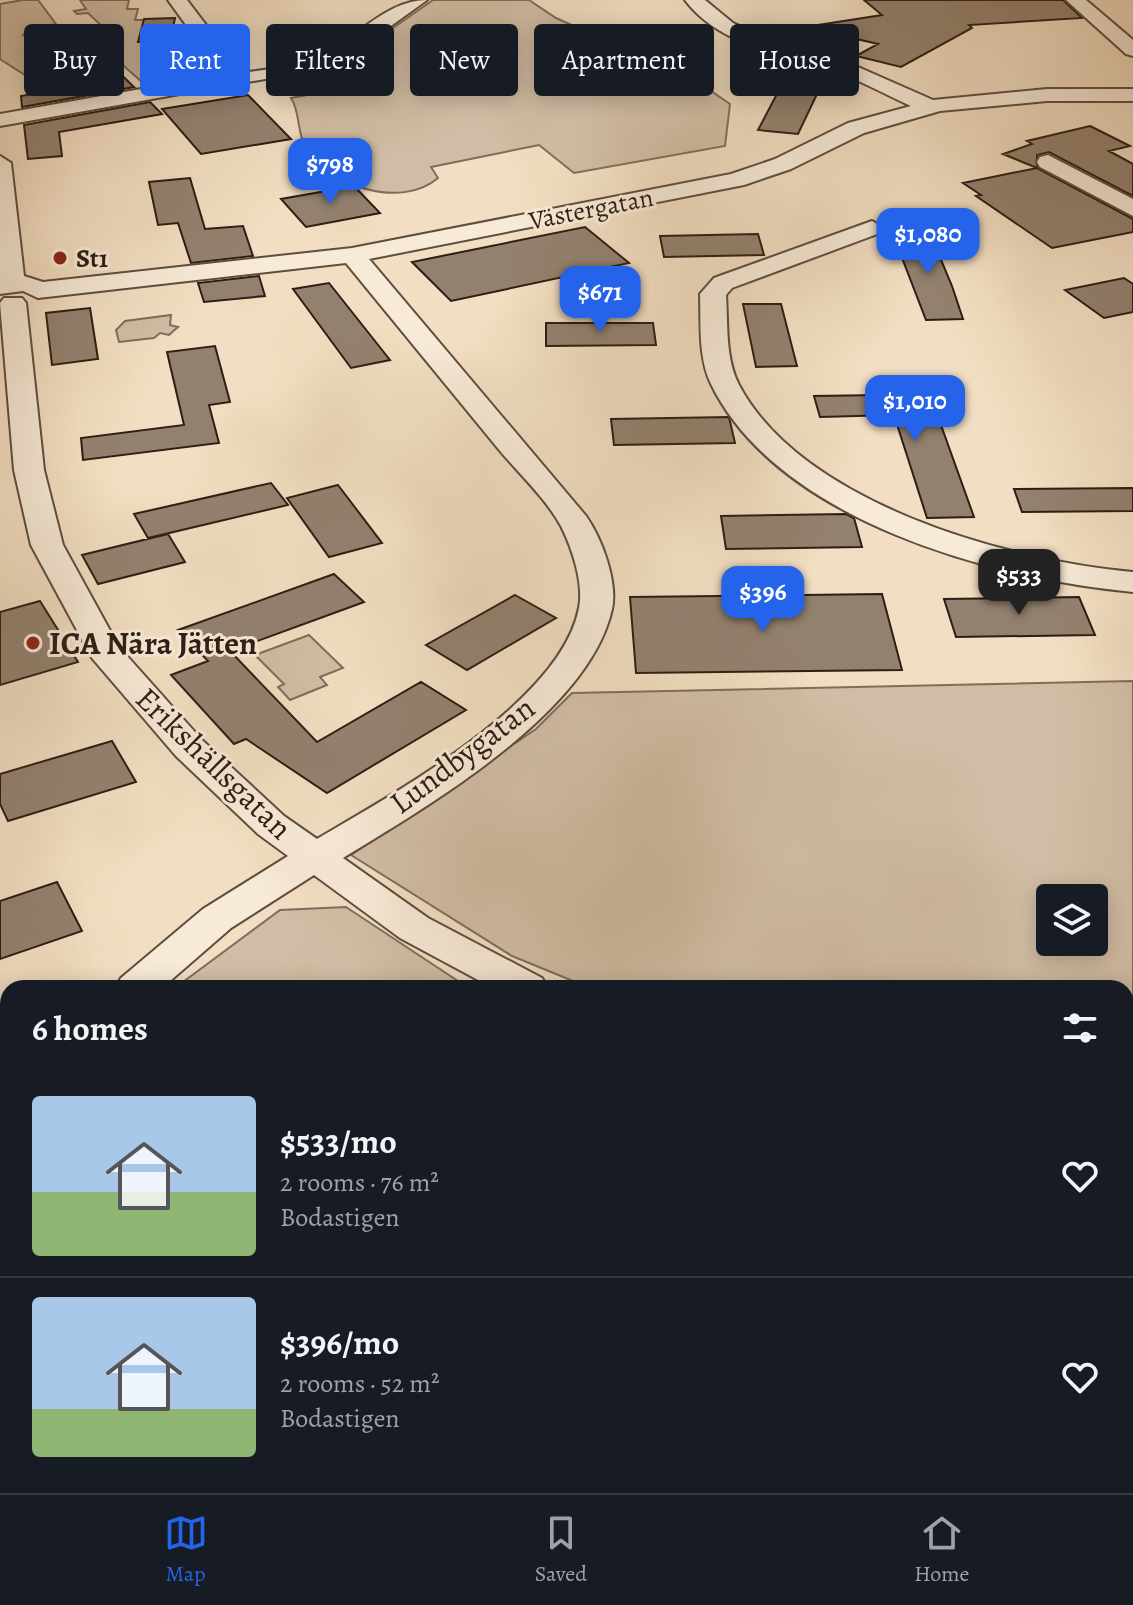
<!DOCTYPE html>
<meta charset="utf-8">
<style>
:root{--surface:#171b24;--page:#20242c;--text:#f1f3f6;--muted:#9ea1a6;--line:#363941;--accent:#2563eb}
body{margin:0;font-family:Alegreya,serif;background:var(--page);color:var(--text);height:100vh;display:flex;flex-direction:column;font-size:30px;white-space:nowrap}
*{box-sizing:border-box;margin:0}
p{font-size:26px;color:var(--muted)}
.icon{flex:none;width:44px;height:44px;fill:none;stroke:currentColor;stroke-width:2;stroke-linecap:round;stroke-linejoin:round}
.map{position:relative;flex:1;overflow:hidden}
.side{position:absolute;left:0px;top:980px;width:1134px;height:514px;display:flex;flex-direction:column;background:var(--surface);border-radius:24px 24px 0 0;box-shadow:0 4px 20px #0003}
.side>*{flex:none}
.hud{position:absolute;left:24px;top:24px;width:1086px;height:72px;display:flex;gap:16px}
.tools{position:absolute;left:1036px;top:884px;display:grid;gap:16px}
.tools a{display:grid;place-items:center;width:72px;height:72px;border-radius:8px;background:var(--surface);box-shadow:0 4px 20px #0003;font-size:40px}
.price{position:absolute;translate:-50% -68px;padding:0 18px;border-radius:16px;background:var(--accent);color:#fff;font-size:26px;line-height:52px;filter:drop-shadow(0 2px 4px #0008)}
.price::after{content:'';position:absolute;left:50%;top:48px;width:24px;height:18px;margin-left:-12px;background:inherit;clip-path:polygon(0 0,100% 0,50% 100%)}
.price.selected{background:#222;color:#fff}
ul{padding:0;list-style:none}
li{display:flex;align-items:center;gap:24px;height:200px;padding:0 32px}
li+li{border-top:2px solid var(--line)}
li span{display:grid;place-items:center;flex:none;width:224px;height:160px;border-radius:8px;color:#555}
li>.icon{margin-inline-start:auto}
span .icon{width:96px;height:96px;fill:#fffc;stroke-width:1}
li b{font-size:34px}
h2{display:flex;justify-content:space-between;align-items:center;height:96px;padding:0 32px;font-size:34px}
.pill{padding:0 28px;border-radius:8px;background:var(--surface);box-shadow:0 4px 20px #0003;font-size:28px;line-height:72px}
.pill.selected{background:var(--accent);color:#fff}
.tabs{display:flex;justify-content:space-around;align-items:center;height:112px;border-top:2px solid var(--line);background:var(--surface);font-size:22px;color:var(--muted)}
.tabs a{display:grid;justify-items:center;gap:4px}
.tabs .selected{color:var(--accent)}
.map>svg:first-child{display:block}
.green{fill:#d1bda5;stroke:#7f6d5d;stroke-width:2;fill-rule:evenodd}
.building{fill:#93816f;stroke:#2d1d15;stroke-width:2}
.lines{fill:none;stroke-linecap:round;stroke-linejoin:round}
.minor-casing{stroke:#5e4d40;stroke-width:4}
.minor{fill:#f7ead7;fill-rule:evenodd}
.poi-dot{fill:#8f2418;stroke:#f7ead7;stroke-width:3}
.labels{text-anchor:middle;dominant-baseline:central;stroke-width:6;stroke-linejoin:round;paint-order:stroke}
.far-street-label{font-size:26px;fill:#2d1d15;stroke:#f7ead7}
.far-poi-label{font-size:26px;font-weight:bold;fill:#2d1d15;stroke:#f7ead7;text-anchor:start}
.poi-label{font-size:32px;font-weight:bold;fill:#2d1d15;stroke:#f7ead7;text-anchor:start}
.street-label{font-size:32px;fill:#2d1d15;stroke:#f7ead7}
</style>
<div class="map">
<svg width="1133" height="1493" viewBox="0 0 1133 1493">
<rect width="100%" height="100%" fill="#f2dec2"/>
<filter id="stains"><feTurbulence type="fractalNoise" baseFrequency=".0025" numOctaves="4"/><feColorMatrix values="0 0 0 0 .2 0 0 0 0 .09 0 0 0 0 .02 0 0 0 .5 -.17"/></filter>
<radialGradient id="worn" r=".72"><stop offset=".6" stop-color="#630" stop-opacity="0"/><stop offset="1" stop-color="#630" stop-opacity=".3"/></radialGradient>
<path class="green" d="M23,0H38L56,24L31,28L23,35L78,85L68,84L62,77H28L0,59V4Z
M80,0H129L127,9H138L135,20H146L151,42L181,41L174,82H190L153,92L89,35L106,30L88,13L77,14L74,11L86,9Z
M433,0H529L556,18L698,82L730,104L725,146L574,173L539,145L431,167L438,178C401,210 328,186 305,146C297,132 300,111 291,98L307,95L331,79L319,69L350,58Z
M171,315L170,325L178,327L169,335L160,333L154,338L119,342L116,330L125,321Z
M309,635L343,668L320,677L327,685L290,700L278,687L284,684L255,655Z
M1133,681V1042L1126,1043V988H590L512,956L351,855L536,729L572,693ZM1050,898H1094V942H1050Z
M346,907L467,987L175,988L280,910Z
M8,1150V1320L0,1322V1158Z"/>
<path class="building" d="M864,0H1063L1082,18L969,25L972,28L901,67L856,56L878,44L805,27L882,15Z
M175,18L170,41L138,42L144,19Z
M83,37L134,87L22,107L21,96L98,82L56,41Z
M779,90L817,94L798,134L758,130Z
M248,95L291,139L201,154L162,109Z
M150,102L162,114L59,132L62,156L28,159L24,125Z
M1090,126L1130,146L1109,151L1133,164V196L1049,152L1037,155V168L1003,154L1032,144L1027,141Z
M1037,168L1133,219V232L1052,248L976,196L981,195L963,183Z
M190,178L205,229L243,226L253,256L191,263L178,223L158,225L149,182Z
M354,186L380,213L306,227L281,199Z
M585,227L629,263L451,301L412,262Z
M929,231L952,286L963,319L926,320L892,232Z
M758,234L764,255L664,257L660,236Z
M259,276L265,296L204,302L198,283Z
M1124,278L1133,284V312L1104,318L1065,290Z
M329,283L390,360L351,368L293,289Z
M743,304H781L797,366L756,367Z
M90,308L98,359L52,365L46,313Z
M546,323H653L656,345L546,346Z
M215,346L230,402L209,405L219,443L83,460L81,438L184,425L167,352Z
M953,394L961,414H937L974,517L927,518L894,415L820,417L814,396Z
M729,417L735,443L614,445L611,419Z
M271,483L288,505L148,538L134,514Z
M338,485L382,543L329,557L287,498Z
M1133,488V511L1022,512L1014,489Z
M846,514L854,518L862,547L726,549L721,516Z
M168,534L185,562L98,584L82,555Z
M334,574L364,602L230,651L317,742L421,682L466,710L327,793L246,739L234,744L171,675L208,661L178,630Z
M882,594L902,670L636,673L630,597Z
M515,595L556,618L467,670L426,645Z
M1079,597L1095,635L956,637L944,599Z
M40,601L78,662L0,685V612Z
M112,741L136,782L8,821L0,804V774Z
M57,882L82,931L0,959V901Z"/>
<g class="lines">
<g class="minor-casing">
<path id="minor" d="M168,0H187L209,29L201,79C237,72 279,71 313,58C353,44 383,0 427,0L345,59L321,69L0,126V114L180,82L189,29Z
M685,0H705L733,23L753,32L858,67L933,100L1047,89H1133V101H1047L940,111L864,133L791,169L744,185L369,259L586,516C602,539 618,582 612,609C589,713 428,806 343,858L428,918L542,978L548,988H493L400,938L314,875L231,928L162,988H115L121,978L203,909L288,856L258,834L176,756L92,658L31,545L14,470L0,303L4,298H22L26,303L44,470L63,545L119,647L202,740L284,816L317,839C395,793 561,702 579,608C584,583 572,548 561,526C545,497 516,471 496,446C446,385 396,324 346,263L38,298L23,291L0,294V156L11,163L24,276L43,282L352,248L731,174L775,159L848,123L911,106C889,96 867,84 844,75C790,54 722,49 685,0Z
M1066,0H1086L1133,40V56L1126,54Z
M1048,155L1133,199V216L1040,167L1037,162L1040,157Z
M872,221L884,228L880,233L732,288L726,295C728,324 725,358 739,385C802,504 1009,561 1133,572V592C994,579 778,521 711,384C698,357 701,323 700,294L714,278Z
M1126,1057L1133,1059V1093L1126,1091Z
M8,1106V1147L0,1149V1108Z
M765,1486H819L818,1493H764Z"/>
</g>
<use href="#minor" class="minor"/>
</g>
<g class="poi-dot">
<circle cx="60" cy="258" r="8"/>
<circle cx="33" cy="643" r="8"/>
</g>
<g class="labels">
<g class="far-street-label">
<text transform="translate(591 209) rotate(-11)">Västergatan</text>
</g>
<g class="far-poi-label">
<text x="76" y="258">St1</text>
</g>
<g class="poi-label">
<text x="49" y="643">ICA Nära Jätten</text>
</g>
<g class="street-label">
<text transform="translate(462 755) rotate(-37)">Lundbygatan</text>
<text transform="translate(214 763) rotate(44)">Erikshällsgatan</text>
</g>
</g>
<rect width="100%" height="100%" filter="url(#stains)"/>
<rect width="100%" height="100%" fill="url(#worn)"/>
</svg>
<div class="tools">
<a><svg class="icon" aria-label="layers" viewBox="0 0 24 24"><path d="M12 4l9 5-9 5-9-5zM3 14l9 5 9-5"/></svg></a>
</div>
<b class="price" style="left:330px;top:206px">$798</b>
<b class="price" style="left:928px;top:276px">$1,080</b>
<b class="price" style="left:600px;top:334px">$671</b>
<b class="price" style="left:915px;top:443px">$1,010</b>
<b class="price selected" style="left:1019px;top:617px">$533</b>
<b class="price" style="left:763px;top:634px">$396</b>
<div class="hud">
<a class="pill">Buy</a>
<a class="pill selected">Rent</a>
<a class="pill">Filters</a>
<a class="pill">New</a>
<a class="pill">Apartment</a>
<a class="pill">House</a>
</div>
<section class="side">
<h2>6 homes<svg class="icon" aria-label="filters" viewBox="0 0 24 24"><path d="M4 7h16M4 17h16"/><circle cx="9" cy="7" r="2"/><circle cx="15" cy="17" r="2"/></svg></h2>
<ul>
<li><span style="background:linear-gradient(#a9c7e8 60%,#8fb573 0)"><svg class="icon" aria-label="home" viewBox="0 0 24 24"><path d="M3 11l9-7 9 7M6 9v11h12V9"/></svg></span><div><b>$533/mo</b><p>2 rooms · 76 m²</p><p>Bodastigen</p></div><svg class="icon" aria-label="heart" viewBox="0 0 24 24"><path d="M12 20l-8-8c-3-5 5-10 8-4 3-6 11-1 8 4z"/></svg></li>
<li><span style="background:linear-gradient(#a9c7e8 70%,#8fb573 0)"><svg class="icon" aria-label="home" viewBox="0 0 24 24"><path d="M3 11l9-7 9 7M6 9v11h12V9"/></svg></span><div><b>$396/mo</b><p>2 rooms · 52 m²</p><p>Bodastigen</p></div><svg class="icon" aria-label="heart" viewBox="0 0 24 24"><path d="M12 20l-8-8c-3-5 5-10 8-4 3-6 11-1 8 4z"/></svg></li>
</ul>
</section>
</div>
<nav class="tabs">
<a class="selected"><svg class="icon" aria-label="map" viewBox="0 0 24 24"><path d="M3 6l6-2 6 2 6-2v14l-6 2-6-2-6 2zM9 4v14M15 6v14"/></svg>Map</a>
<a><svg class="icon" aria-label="saved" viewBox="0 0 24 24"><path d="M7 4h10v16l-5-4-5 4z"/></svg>Saved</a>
<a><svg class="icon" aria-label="home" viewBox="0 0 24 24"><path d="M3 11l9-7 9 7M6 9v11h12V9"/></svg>Home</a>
</nav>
